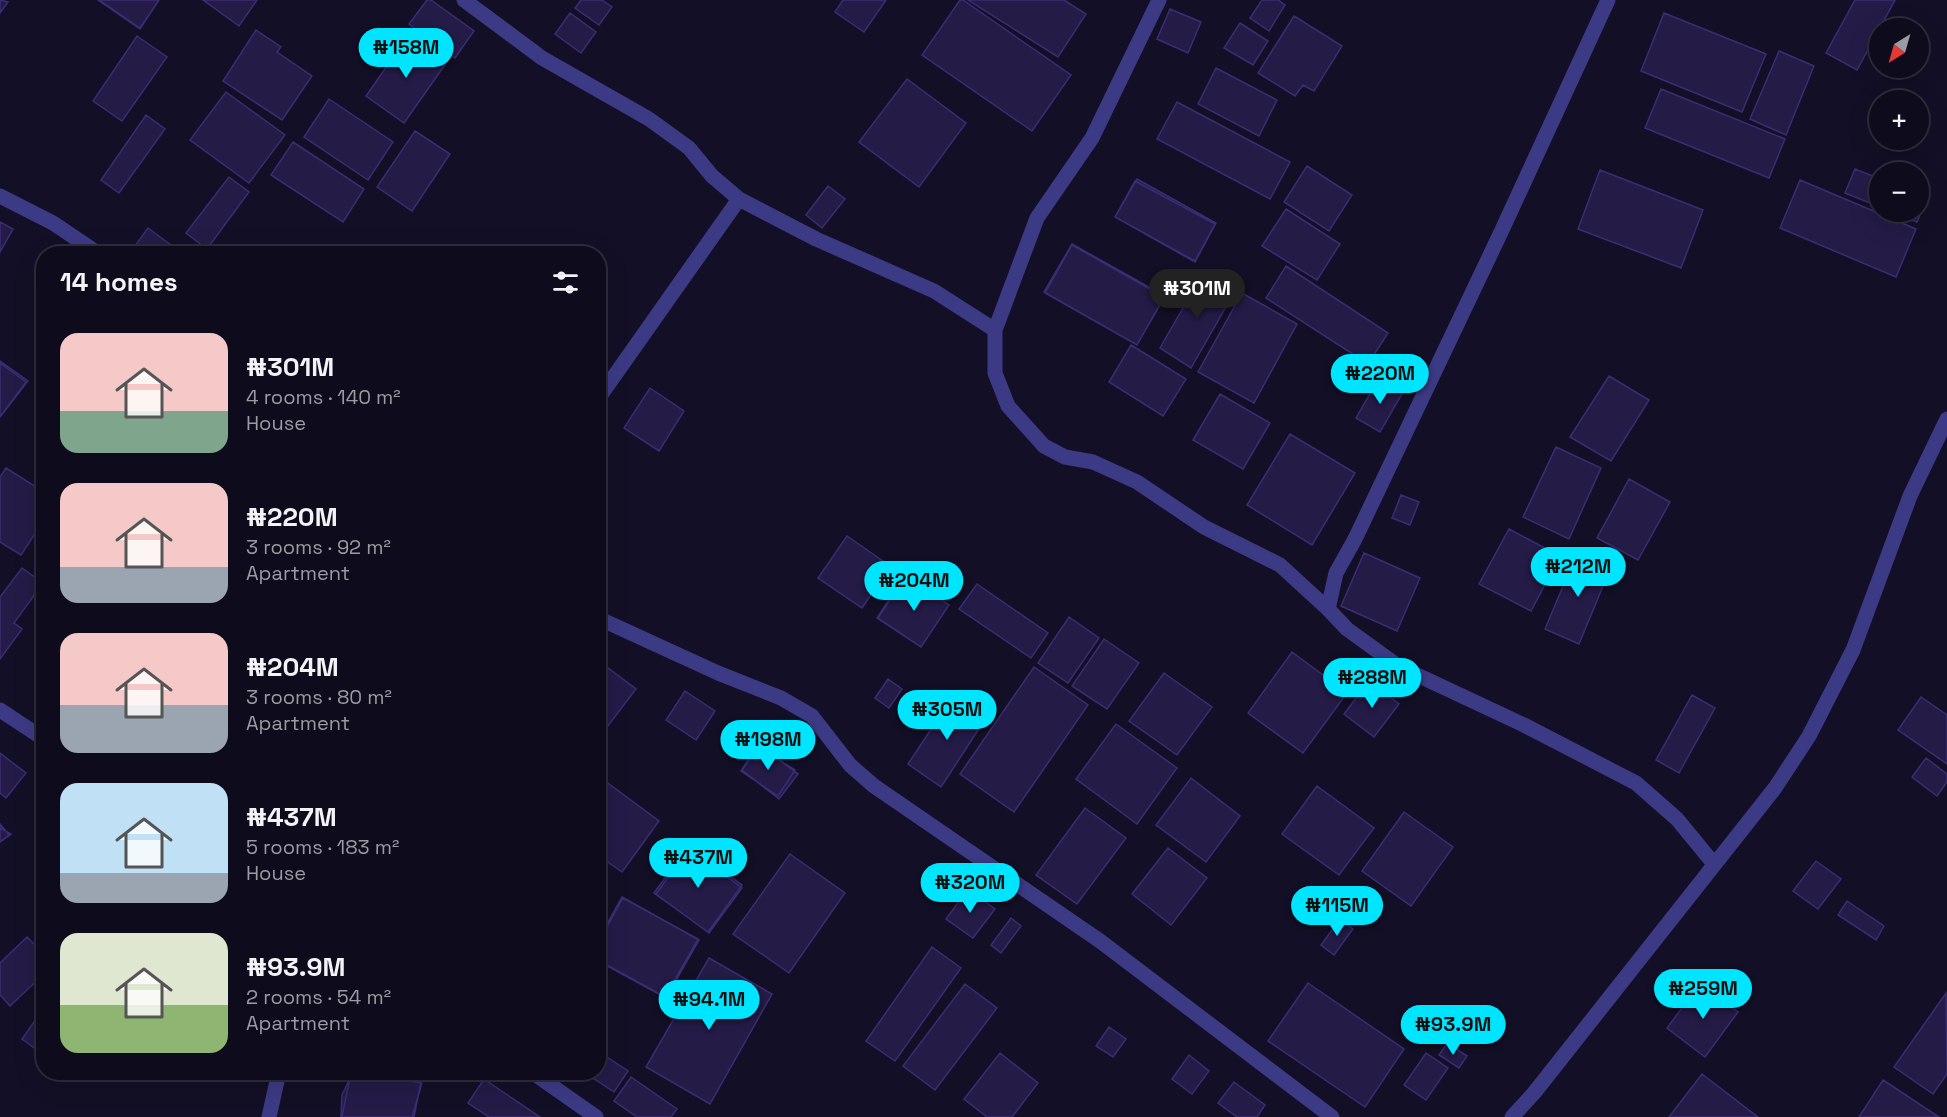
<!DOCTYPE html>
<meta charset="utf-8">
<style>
:root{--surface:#0e0b1c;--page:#171425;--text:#f1f3f6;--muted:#9b9ba3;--line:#2e2b3b;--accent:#00e5ff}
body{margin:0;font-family:"Space Grotesk",sans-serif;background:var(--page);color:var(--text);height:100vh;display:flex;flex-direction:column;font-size:22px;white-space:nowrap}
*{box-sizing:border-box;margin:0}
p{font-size:20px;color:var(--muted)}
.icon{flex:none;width:33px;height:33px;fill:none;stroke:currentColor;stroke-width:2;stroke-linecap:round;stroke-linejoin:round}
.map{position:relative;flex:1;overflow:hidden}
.panel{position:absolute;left:36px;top:246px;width:570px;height:834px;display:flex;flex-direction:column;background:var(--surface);border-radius:24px;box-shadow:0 6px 24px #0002,0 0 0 2px var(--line)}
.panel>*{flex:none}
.needle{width:39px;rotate:217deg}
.controls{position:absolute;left:1869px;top:18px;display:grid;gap:12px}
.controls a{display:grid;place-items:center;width:60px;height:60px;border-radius:50%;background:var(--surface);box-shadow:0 6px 24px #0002,0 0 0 2px var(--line);font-size:30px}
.price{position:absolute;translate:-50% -51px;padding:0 14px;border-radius:21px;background:var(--accent);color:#111;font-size:20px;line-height:39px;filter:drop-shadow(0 2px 3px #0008)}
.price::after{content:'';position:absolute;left:50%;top:36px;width:18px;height:14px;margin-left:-9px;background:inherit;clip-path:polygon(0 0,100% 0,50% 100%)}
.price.current{background:#222;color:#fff}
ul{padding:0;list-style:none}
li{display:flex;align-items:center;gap:18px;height:150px;padding:0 24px}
li span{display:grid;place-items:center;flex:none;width:168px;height:120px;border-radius:18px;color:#555}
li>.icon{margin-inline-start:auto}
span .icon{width:72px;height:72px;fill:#fffc;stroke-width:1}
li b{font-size:26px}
h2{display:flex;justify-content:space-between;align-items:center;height:72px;padding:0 24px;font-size:26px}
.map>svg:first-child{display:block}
.building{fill:#241b47;stroke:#3b2d73;stroke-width:1.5}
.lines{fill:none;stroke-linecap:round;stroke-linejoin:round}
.minor{stroke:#3d3a85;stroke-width:15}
</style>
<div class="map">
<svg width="1947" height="1117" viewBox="0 0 1947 1117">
<rect width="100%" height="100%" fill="#130f26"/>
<path class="building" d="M0,0L8,2L0,13Z
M98,0H159L140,29Z
M99,0H159L140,28Z
M203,0H257L239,26Z
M427,0H431L474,31L455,58L409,24Z
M581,0H602L612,7L599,25L575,8Z
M843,0H886L864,32L835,12Z
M960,0H963L1071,75L1032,131L922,55Z
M968,0H1064L1086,14L1058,57Z
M1262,0H1278L1285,5L1269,31L1250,18Z
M1855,0H1895L1857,70L1826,53Z
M1170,9L1201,22L1188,53L1157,39Z
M570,13L596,32L581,53L555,34Z
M1664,13L1766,54L1742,112L1641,71Z
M1294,16L1342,46L1314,91L1303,85L1295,96L1258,73Z
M1240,23L1268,41L1253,65L1224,48Z
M256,30L281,47L277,52L312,76L282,120L223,81Z
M137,36L167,57L122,121L93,101Z
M408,36L447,62L404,123L366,96Z
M1779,51L1814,66L1786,135L1750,119Z
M1216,68L1277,100L1259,136L1198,104Z
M907,79L966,123L919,187L859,142Z
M1661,89L1785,139L1769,178L1645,128Z
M226,92L285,135L249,183L190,140Z
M329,99L393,142L368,180L304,137Z
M1177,102L1290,162L1270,199L1157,139Z
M146,115L165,129L119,193L101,180Z
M415,131L450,154L412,211L377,187Z
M293,142L364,189L343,222L271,175Z
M1307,166L1352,195L1329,231L1284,202Z
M1855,169L1880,179V207L1845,193Z
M1600,170L1703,210L1681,268L1578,229Z
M229,177L249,192L207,249L186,233Z
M1137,179L1216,223L1195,262L1115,217Z
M1800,180L1916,229L1896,277L1780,228Z
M1135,181L1215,224L1195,261L1115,217Z
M828,186L845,199L822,228L806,215Z
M1918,195L1927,199L1917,222L1891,212H1918Z
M1286,209L1340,244L1317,280L1262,246Z
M0,222L13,229L0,252Z
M148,228L183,254H137L132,250Z
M1072,244L1165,296L1137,345L1044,292Z
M1072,245L1164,297L1137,345L1045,293Z
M1286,266L1388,333L1368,364L1266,298Z
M1203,273L1235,291L1191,368L1160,348Z
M1242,293L1297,324L1254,403L1198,372Z
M1131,345L1186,379L1163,416L1109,382Z
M0,361L28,381L0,417Z
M0,363L26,382L0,417Z
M1609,376L1649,400L1611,461L1570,437Z
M1379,378L1403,392L1380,432L1356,418Z
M650,388L684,411L659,451L624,428Z
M1220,394L1270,423L1243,469L1193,440Z
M1290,434L1355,473L1312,545L1247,505Z
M1556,447L1601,468L1569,539L1523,517Z
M6,468L44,492V520L21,555L0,542V477Z
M1629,479L1670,502L1638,560L1597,538Z
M1401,495L1419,502L1410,525L1392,518Z
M1509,529L1560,556L1531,611L1479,584Z
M847,536L890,566L862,608L818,578Z
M1364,553L1420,578L1397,631L1341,606Z
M1577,553L1611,567L1579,644L1545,629Z
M22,568L43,583L14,623L22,629L0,659V597Z
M905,575L949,605L921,647L877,618Z
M906,576L949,605L921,647L878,618Z
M977,584L1048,633L1031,658L959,609Z
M1069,617L1099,638L1068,683L1038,663Z
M1104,639L1139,663L1107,709L1072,686Z
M1292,652L1347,693L1303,753L1248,713Z
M598,665L608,668L636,689L598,739Z
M1034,667L1088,705L1014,812L960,774Z
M1164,673L1212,707L1177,755L1129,721Z
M888,679L902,689L889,708L875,698Z
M1369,681L1399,704L1374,737L1344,714Z
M685,691L715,711L696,740L666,720Z
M1692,695L1715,708L1679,773L1656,760Z
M953,696L986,718L941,787L908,764Z
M1921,697L1947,715V764L1898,730Z
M1116,724L1177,768L1137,824L1076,779Z
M757,746L795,770L778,796L741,771Z
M760,746L798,774L779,799L742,770Z
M0,753L26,773L6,798L0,793Z
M1926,758L1947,774V782L1937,796L1912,777Z
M601,778L659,821L622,872L598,855V781Z
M1191,778L1240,816L1206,862L1156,825Z
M1317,786L1374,828L1339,875L1282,834Z
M1085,808L1126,838L1077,904L1036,875Z
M1404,812L1453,847L1411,906L1362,871Z
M0,824L9,835L0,842Z
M0,828L11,834L0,842Z
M688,846L742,885L708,932L654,893Z
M1168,848L1207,878L1171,925L1132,894Z
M689,849L742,888L709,933L656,894Z
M790,854L845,893L789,973L733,934Z
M1816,861L1841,879L1818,909L1793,891Z
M968,889L995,909L973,938L946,919Z
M622,897L699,940L666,998L598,961V940Z
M623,898L698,939L665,997L598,960V943Z
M1847,901L1884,926L1876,940L1838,915Z
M1011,918L1021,926L1001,953L991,945Z
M1340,919L1353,929L1334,955L1321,945Z
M27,937L44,954V974L10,1006L0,995V963Z
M932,947L961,968L895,1061L866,1041Z
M709,958L772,994L710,1104L646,1067Z
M1308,983L1404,1049L1365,1107L1268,1041Z
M965,984L997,1008L935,1090L903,1066Z
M1700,984L1738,1012L1705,1057L1667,1028Z
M1946,993L1947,1074L1933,1094L1894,1067Z
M36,1019L44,1025V1055L22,1039Z
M1109,1027L1126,1039L1113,1057L1096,1046Z
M1447,1043L1467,1056L1459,1068L1439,1055Z
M1000,1053L1038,1083L1012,1117H987L964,1099Z
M1426,1053L1448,1068L1426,1100L1404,1085Z
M1189,1055L1209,1071L1192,1094L1172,1079Z
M607,1057L628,1071L614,1092L593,1078Z
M351,1072H376L421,1082L414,1117H342Z
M353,1072L422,1083L412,1117H341L342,1095Z
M1702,1074L1758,1117H1669Z
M631,1077L677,1109L671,1117H637L614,1101Z
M484,1079L540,1117H489L468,1103Z
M1883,1080L1939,1117H1859Z
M1234,1082L1265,1105L1257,1117H1237L1218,1103Z"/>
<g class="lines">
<path class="minor" d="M464,0L542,58L649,119L689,148L712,176L739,199L816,239L934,291L995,330
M1159,0L1092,138L1037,218L995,330V373L1008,406L1044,446L1065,457L1093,462L1137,482L1204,527L1280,565L1328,609L1347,629L1398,666L1524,725L1636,783L1677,819L1714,864
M0,196L53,223L99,254
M598,399L739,199
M1328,609L1336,573L1355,539L1502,230L1608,0
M598,618L718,673L781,698L812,716L850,765L874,786L1100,941L1332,1117
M0,710L44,739
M532,1072L596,1117
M269,1117L279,1072
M1512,1117L1534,1093L1775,788L1809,736L1853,650L1910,496L1947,419"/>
</g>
</svg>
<div class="controls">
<a><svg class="needle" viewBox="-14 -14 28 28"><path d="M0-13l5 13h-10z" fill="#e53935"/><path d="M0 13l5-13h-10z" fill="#9b9ba3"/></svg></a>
<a>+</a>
<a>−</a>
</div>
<b class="price" style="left:406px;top:79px">₦158M</b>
<b class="price current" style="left:1197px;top:320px">₦301M</b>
<b class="price" style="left:1380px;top:405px">₦220M</b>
<b class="price" style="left:1578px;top:598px">₦212M</b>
<b class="price" style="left:914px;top:612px">₦204M</b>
<b class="price" style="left:1372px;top:709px">₦288M</b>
<b class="price" style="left:947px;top:741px">₦305M</b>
<b class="price" style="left:768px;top:771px">₦198M</b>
<b class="price" style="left:698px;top:889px">₦437M</b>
<b class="price" style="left:970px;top:914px">₦320M</b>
<b class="price" style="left:1337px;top:937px">₦115M</b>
<b class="price" style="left:1703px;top:1020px">₦259M</b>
<b class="price" style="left:709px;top:1031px">₦94.1M</b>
<b class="price" style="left:1453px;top:1056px">₦93.9M</b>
<section class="panel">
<h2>14 homes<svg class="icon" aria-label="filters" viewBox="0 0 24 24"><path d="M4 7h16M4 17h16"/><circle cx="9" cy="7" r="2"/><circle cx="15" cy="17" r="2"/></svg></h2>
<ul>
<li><span style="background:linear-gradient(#f6c9c9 65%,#7fa58c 0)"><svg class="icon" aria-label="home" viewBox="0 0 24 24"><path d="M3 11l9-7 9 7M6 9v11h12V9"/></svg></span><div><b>₦301M</b><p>4 rooms · 140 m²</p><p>House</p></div></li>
<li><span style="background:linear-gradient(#f6c9c9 70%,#9aa5b1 0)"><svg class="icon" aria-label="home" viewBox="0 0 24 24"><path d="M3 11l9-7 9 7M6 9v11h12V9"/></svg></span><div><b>₦220M</b><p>3 rooms · 92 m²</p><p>Apartment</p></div></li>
<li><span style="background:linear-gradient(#f6c9c9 60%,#9aa5b1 0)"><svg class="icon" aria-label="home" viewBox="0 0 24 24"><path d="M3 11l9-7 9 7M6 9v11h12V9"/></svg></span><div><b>₦204M</b><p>3 rooms · 80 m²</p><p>Apartment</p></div></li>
<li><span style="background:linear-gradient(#bfe0f5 75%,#9aa5b1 0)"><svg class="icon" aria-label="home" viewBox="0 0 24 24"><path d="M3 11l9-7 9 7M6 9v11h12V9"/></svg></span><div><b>₦437M</b><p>5 rooms · 183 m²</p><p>House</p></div></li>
<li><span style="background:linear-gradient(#dfe7d0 60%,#8fb573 0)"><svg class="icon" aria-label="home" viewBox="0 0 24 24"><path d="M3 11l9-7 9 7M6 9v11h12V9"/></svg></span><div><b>₦93.9M</b><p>2 rooms · 54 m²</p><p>Apartment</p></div></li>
</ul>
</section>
</div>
